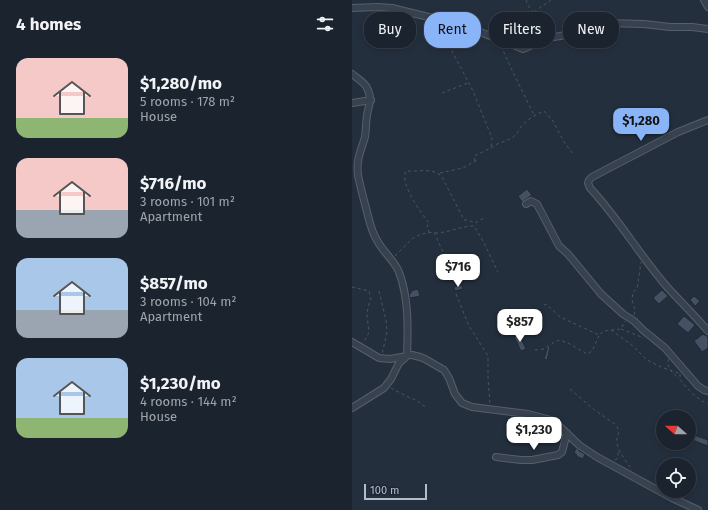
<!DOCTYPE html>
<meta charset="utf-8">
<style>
:root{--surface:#1b232e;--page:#242b36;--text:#f1f3f6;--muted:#a0a4aa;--line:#39404a;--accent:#8ab4f8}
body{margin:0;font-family:"Fira Sans",sans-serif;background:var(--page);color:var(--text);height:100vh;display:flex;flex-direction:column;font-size:15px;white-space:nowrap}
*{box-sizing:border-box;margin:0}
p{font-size:13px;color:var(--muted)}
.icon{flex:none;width:22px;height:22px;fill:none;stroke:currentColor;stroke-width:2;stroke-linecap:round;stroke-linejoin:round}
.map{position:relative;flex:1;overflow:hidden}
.side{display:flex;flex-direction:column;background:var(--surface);width:352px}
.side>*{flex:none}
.guide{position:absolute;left:12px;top:12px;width:284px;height:36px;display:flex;gap:8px}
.needle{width:26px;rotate:291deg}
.fabs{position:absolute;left:304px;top:410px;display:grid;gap:8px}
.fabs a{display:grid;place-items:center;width:40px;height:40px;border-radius:50%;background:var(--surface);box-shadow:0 2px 6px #0003,0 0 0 1px var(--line);font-size:20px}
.scale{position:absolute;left:12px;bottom:10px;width:63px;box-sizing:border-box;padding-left:4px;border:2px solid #b4bcc9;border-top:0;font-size:11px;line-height:14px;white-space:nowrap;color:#b4bcc9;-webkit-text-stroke:3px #1d2633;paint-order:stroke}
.price{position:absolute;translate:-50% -34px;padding:0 9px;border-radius:8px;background:#fff;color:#222;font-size:13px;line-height:26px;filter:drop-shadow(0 1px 2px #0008)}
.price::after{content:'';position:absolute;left:50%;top:24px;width:12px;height:9px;margin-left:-6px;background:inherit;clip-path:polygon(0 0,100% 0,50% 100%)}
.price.on{background:var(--accent);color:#111}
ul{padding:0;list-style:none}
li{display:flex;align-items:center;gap:12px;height:100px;padding:0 16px}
li span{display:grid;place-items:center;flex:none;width:112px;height:80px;border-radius:12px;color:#555}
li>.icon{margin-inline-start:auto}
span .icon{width:48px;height:48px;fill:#fffc;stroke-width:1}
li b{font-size:17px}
h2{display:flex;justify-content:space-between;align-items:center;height:48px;padding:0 16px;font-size:17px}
.tag{padding:0 14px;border-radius:16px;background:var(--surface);box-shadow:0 2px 6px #0003,0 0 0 1px var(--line);font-size:14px;line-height:36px}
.tag.on{background:var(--accent);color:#111}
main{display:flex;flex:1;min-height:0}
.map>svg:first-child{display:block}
.building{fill:#455162;stroke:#1f2835}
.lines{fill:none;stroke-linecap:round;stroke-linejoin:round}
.minor-casing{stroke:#565f6c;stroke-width:8}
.path{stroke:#44595c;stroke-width:1;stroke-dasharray:3 3;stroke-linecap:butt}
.minor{stroke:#38414e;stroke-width:6}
</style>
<main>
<section class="side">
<h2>4 homes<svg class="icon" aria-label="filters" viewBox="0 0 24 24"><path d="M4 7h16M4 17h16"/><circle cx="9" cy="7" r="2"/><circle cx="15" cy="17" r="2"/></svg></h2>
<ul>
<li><span style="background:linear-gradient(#f6c9c9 75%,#8fb573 0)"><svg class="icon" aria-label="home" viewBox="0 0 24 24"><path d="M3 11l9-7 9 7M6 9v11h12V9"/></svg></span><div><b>$1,280/mo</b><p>5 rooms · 178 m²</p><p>House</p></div></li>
<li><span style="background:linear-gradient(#f6c9c9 65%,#9aa5b1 0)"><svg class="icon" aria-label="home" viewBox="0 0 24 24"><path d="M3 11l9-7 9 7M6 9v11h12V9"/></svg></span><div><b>$716/mo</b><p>3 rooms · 101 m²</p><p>Apartment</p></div></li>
<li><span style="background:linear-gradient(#a9c7e8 65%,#9aa5b1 0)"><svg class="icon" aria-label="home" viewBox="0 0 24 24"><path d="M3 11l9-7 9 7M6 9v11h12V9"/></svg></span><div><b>$857/mo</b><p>3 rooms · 104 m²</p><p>Apartment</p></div></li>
<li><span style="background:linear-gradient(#a9c7e8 75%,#8fb573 0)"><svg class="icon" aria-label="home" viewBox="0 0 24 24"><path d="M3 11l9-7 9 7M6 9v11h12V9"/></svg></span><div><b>$1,230/mo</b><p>4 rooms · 144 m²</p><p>House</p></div></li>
</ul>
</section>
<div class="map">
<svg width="356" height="510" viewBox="0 0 356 510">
<rect width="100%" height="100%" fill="#242f3e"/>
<path class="building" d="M175,189L180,195L170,202L166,196Z
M110,285L111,289L103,291L102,287Z
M66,289L68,296L58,298L57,294L59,293V291Z
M310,290L316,296L307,304L301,298Z
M342,296L348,301L343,306L338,300Z
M332,316L343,325L336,333L325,324Z
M167,334L174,349L169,351L162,337Z
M351,334L352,335H354L356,338V348L350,352L342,341Z
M196,346L198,347L195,360L192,359Z
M342,435L356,440V446L340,440Z
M224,448L227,450V451L233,454L231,459L224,456L225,455L222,453Z"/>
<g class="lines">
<g class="minor-casing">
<path id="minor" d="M352,0L356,7
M0,8L26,7L40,8L113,26L171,49L196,38L232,32L254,23L292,24L318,27H340L356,29
M0,74C5,78 10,81 14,86C21,98 17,104 15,115C14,122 14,130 13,137C9,151 4,159 6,175C8,186 11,197 14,208C17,219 19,232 26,242C32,253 42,260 47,272C57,298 56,329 55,356L47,363L39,379L32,388L0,408
M0,103L19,100
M356,120L326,132L240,177L237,180L236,183L238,188C267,219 288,256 316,288C329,302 343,316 356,331
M174,204L179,201L185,204L207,246L216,254L249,294L271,314L282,321L291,330L313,348L346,386L352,390L356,391
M0,342L27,358L38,359L55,356L57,355H60L68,357L73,359L92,370L97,378L103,394L110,403L120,407L176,414L199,420L205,424L227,445L245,457L320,498L346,510
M144,457L169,460H180L206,455L210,452L215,433"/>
</g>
<path class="path" d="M174,0L177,7L182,12L184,18L194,34
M182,12L199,0
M89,29L92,36L121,91L140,138L139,147
M149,46L159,68L182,115
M90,93L116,83
M123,161L122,156L139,148C144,143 153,142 160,138C164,135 166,132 168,128C173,121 184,114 192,111L201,121L212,142L222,155
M88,173L111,168L127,159
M77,233L76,227L75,226L77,223C69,213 47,183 54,171C65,172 82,167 90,177L112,220H116L123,223L134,217
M83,233C96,233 109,226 122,226L132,243L146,272
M43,256L61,238L69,234L82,232L105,283
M0,287L17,291L19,299L16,307L15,315L17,332L15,337L10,343
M27,291L34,320L35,332L30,354
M104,294L117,326L136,356V378L138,404
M192,305L194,304L208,317L247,335L252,331L269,329L273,321
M282,315C284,308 281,306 280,299C280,297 281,294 281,292L285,289L289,262
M269,329L292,338
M259,330L281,346L295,360L309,367L329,374
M183,350L192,349L204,341L208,340L216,343L235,354L240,351L247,336
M317,359L315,363L319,371L327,379
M328,374V379C333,387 347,401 356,404
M39,388L54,396L64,400L75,408
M218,389L240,408L264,425C270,434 263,436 265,444C267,453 275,462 280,470
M263,460L265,459L267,450"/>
<use href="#minor" class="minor"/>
</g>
</svg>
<div class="fabs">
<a><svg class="needle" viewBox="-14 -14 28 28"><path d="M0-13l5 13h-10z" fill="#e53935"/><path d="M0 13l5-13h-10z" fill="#a0a4aa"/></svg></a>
<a><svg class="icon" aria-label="locate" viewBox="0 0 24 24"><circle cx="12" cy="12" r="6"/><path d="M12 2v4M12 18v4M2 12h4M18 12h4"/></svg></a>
</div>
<div class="scale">100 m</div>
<b class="price on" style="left:289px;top:142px">$1,280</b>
<b class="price" style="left:106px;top:288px">$716</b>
<b class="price" style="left:168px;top:343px">$857</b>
<b class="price" style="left:182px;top:451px">$1,230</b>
<div class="guide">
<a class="tag">Buy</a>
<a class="tag on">Rent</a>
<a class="tag">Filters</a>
<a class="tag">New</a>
</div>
</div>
</main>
